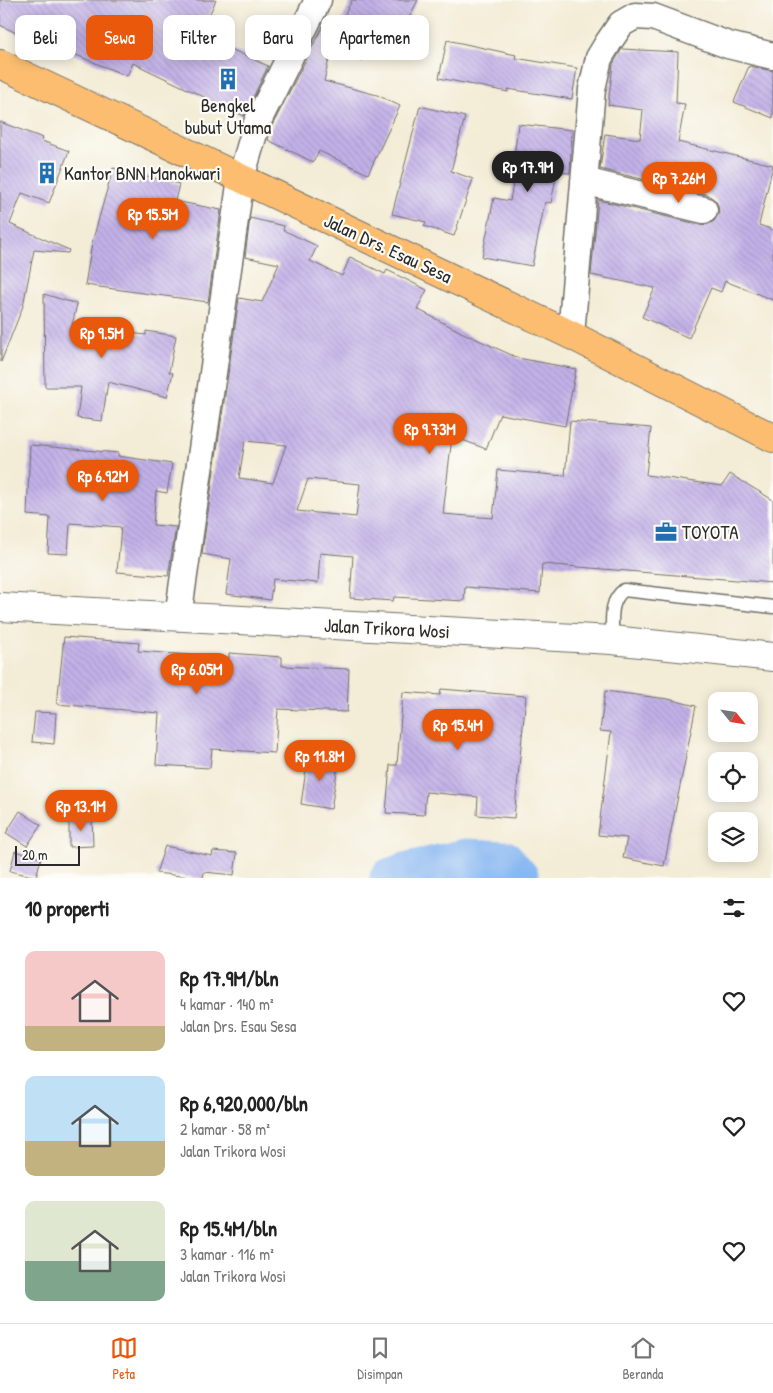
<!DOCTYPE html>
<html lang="id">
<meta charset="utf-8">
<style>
:root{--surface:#fff;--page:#f2f2f2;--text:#222;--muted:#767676;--line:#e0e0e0;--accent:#ea580c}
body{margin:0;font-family:"Patrick Hand",sans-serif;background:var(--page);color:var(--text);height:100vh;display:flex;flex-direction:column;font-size:19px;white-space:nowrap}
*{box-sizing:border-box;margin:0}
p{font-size:16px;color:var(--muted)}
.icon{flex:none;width:28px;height:28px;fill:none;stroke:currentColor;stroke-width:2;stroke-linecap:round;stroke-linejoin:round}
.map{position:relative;height:878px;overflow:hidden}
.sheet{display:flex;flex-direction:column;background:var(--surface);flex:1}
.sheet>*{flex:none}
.hud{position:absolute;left:15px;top:15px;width:500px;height:45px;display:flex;gap:10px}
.needle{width:32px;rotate:120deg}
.buttons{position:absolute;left:708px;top:692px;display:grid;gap:10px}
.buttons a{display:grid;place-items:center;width:50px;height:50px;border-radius:10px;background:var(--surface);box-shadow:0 2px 12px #0003;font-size:25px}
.scale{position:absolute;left:15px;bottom:12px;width:65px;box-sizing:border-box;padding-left:5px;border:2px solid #2b2b2b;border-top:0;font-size:14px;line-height:18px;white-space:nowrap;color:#2b2b2b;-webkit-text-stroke:4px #fdfcf7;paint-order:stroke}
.price{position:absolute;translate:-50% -42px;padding:0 11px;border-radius:18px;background:var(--accent);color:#fff;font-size:16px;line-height:32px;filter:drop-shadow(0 1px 2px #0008)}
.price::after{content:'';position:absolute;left:50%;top:30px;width:15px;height:11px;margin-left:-8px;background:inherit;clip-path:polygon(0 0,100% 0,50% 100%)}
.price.active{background:#222;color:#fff}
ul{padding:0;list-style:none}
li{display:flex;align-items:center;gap:15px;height:125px;padding:0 25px}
li span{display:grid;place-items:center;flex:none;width:140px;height:100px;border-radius:10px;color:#555}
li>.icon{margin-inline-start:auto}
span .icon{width:60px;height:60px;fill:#fffc;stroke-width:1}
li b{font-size:21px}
h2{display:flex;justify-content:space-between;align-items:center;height:60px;padding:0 25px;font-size:21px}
.tag{padding:0 18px;border-radius:10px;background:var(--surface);box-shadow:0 2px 12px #0003;font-size:18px;line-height:45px}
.tag.active{background:var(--accent);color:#fff}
.tab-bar{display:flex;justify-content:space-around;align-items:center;height:70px;border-top:1px solid var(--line);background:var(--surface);font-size:14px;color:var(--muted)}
.tab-bar a{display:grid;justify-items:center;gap:2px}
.tab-bar .active{color:var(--accent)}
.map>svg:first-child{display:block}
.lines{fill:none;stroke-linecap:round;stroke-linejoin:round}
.river{stroke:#88b7f2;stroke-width:39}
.building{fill:url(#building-back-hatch);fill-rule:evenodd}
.service-casing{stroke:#716f67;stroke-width:15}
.minor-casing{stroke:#716f67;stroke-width:29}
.tertiary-casing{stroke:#716f67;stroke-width:30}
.trunk-casing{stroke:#716f67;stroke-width:30}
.service{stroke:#fff;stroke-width:12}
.minor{stroke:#fff;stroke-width:26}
.tertiary{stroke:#fff;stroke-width:28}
.trunk{stroke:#fcbd6f;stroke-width:28}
.labels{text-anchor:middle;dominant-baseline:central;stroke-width:4.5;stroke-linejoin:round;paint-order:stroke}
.poi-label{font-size:19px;fill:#2b2b2b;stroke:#fdfcf7;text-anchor:start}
.street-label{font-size:19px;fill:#2b2b2b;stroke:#fdfcf7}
</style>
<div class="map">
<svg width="773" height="878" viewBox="0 0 773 878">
<defs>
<pattern id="building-back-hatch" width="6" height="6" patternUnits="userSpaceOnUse" patternTransform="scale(1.25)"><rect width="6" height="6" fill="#c2b1e8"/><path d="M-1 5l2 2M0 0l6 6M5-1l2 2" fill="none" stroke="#a798c7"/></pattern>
</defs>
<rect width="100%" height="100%" fill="#fdfcf7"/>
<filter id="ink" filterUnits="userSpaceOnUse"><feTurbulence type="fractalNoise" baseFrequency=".02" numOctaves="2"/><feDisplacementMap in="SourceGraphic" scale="10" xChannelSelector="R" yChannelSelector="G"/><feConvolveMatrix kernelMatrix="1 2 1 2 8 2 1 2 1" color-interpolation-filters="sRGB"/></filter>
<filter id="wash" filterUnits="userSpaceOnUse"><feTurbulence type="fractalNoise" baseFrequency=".0096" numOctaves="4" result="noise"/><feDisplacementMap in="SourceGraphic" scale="20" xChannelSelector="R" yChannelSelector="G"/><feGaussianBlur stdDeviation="1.12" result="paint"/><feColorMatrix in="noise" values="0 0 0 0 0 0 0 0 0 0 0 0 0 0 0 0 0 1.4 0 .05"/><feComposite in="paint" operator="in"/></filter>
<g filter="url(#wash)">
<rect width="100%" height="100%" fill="#f3ecd6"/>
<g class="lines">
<path class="river" d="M389,878L409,871L466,858L505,860L520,878"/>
</g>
<g id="blocks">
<path class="building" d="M0,0H216L200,35L268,66L244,116L133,63L127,76L69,52L68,54L25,34L24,37L0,25Z
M352,0H418L392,51L372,41L362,61L330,55L324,81L377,95L400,106L368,174L319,151L313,162L268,140L271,128L324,24L337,30Z
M447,40L516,55L515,58L577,68L572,99L508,89V92L439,78Z
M622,49L678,52L676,103L685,104L678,142L773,165L759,225L773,230V300L725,281L721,292L711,288L689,338L642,317L655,288L591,275L598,200L701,225L709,224L714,221L719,213L718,205L715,200L708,195L600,169L605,134L640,139L643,110L608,105L613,64Z
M749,66L773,71V118L734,102Z
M420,106L465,117L451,171L473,179L454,236L424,226L426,222L392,214Z
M0,122L43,138L42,141L69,151L49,203L22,193L10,224L69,250L68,253L34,250L23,306L1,362Z
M518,124L572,130L570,173L557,172L551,203L545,202L532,266L482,257L494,198L510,201L516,167L513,166Z
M113,168L179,184L175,201L221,210L208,302L85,285L92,243Z
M250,218L284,226L283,230L317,246L310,261L342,276L350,257L385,274L387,270L427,290L417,309L461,332L518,358L576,369L565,426L500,414L486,449L452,436L443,514L493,518L498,470L565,476L570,421L651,428L646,475L722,486L730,474L773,500V583L542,564L540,593L465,587L464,601L394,597L393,601L350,598L353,556L320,553L318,583L273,579L270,600L226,594L231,559L202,554L239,298L262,302L279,264L245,257ZM245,441L286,445L273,483L239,478ZM308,479L360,484L356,517L297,511Z
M44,294L77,304L72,326L146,335V331L176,336L169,372L173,373L167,397L108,382L102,421L77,418L81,387H45Z
M30,445L118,453V456L172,464L167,493L156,491L153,525L176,527L168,576L117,572L121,527L70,523L68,554L48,553L50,517L27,515Z
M64,637L139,643L138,651L229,658V653L282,657V666L349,669L347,712L278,709L275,753L212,749L210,768L156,765L159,713L57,704Z
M441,689L526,696L514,818L477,815L478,797L426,792L424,815L386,813L390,765H397L403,692L440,695Z
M605,691L668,699L696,706L664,866L623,858L627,838L598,835L611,732L600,731Z
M35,712L56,713L54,744L32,742Z
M308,756L339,760L331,809L301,804Z
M20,811L41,825L27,846L6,833Z
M92,817L93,846L69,847V818Z
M165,846L212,856L213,851L237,853L234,875L204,872L203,878H198L156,873Z
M15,851L41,858L36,877L10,871Z"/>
</g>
</g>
<g filter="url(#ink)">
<use href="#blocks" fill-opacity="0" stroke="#716f67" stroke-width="1"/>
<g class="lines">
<g class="service-casing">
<path id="service" d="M612,640C613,622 608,602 624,590L773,607"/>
</g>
<g class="minor-casing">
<path id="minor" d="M584,181L704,210
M571,335L592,89L599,58L608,43L621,24L635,16L653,17L728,45L773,56
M178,617L241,178L257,123L318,0"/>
</g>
<g class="tertiary-casing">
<path id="tertiary" d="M0,607L612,640L773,657"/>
</g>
<g class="trunk-casing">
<path id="trunk" d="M0,64L571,335L773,438"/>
</g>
<use href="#service" class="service"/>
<use href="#minor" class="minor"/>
<use href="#tertiary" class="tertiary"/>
<use href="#trunk" class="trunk"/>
</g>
</g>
<defs>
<g id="building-bare" transform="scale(1.725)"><path d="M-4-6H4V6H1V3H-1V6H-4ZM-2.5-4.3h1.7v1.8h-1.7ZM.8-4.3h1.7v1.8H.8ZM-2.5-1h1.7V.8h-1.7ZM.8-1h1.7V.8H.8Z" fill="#1f6fb2" stroke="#fdfcf7" stroke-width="2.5" paint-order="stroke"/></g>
<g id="office-bare" transform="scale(1.725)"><path d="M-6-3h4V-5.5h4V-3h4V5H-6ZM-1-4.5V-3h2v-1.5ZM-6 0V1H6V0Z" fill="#1f6fb2" stroke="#fdfcf7" stroke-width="2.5" paint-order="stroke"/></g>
</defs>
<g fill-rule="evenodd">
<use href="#building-bare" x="228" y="79"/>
<use href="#building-bare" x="47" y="173"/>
<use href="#office-bare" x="666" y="532"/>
</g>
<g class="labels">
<g class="poi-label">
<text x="228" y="105" text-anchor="middle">Bengkel<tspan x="228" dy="22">bubut Utama</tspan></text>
<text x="64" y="173">Kantor BNN Manokwari</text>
<text x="682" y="532">TOYOTA</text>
</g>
<g class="street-label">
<text transform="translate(388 248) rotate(25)">Jalan Drs. Esau Sesa</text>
<text transform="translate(387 628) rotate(3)">Jalan Trikora Wosi</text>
</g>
</g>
</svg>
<div class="buttons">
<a><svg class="needle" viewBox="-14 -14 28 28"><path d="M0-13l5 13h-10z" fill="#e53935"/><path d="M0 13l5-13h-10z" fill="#767676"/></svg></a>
<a><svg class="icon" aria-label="locate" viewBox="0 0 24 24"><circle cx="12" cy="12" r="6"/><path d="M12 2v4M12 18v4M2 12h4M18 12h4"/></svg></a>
<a><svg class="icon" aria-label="layers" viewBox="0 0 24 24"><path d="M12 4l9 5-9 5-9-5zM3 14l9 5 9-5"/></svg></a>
</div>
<div class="scale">20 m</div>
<b class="price active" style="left:528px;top:193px">Rp 17.9M</b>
<b class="price" style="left:679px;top:204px">Rp 7.26M</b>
<b class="price" style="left:153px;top:240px">Rp 15.5M</b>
<b class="price" style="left:102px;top:359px">Rp 9.5M</b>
<b class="price" style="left:430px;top:455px">Rp 9.73M</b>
<b class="price" style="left:103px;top:502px">Rp 6.92M</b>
<b class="price" style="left:197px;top:695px">Rp 6.05M</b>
<b class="price" style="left:458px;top:751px">Rp 15.4M</b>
<b class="price" style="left:320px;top:782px">Rp 11.8M</b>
<b class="price" style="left:81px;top:832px">Rp 13.1M</b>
<div class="hud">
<a class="tag">Beli</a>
<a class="tag active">Sewa</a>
<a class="tag">Filter</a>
<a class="tag">Baru</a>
<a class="tag">Apartemen</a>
</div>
</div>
<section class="sheet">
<h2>10 properti<svg class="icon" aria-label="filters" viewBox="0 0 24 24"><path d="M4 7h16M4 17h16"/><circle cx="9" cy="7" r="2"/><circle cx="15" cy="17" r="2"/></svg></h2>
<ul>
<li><span style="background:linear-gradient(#f6c9c9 75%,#c2b280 0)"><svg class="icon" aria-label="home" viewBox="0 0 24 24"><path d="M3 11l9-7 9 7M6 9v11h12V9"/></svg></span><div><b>Rp 17.9M/bln</b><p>4 kamar · 140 m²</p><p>Jalan Drs. Esau Sesa</p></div><svg class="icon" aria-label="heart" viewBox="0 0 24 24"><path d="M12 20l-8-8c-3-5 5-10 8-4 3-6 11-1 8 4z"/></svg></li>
<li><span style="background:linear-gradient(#bfe0f5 65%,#c2b280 0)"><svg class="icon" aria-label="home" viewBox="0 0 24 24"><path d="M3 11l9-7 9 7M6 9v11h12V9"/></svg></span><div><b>Rp 6,920,000/bln</b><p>2 kamar · 58 m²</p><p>Jalan Trikora Wosi</p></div><svg class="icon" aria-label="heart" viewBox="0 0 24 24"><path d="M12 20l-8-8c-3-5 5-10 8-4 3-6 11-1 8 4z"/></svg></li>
<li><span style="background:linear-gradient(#dfe7d0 60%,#7fa58c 0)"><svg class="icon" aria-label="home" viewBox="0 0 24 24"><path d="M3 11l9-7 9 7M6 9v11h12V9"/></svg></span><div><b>Rp 15.4M/bln</b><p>3 kamar · 116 m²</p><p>Jalan Trikora Wosi</p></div><svg class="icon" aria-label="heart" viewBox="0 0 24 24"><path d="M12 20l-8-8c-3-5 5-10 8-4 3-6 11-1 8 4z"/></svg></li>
</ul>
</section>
<nav class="tab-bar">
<a class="active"><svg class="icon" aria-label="map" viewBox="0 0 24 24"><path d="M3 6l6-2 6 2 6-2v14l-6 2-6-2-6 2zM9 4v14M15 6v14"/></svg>Peta</a>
<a><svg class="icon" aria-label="saved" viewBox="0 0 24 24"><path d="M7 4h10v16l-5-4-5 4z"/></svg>Disimpan</a>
<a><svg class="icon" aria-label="home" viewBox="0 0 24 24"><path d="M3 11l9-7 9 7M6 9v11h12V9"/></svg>Beranda</a>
</nav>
